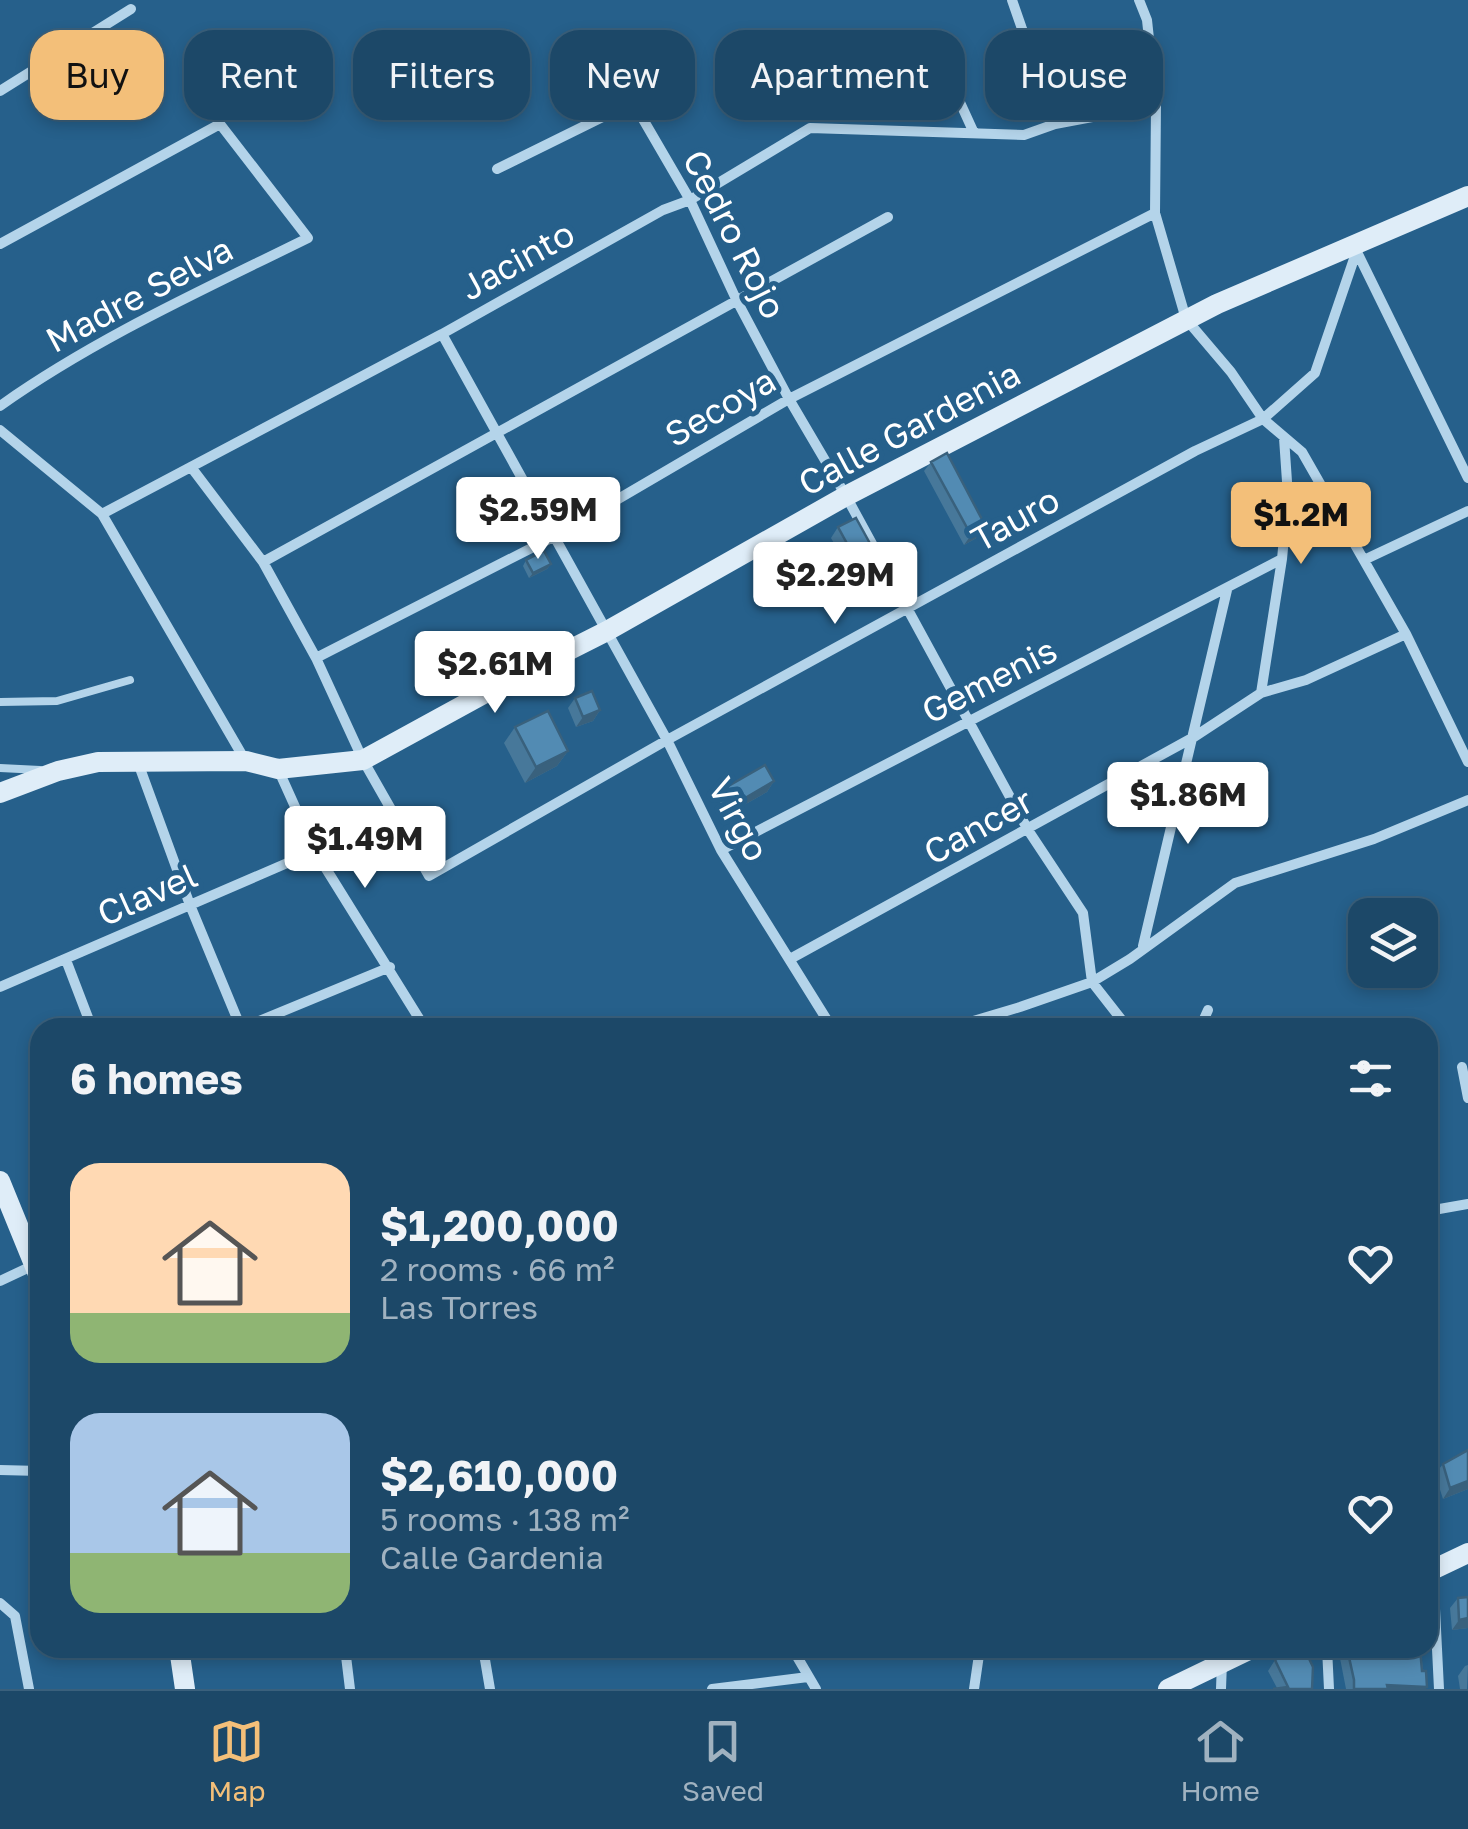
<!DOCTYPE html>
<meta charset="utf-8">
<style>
:root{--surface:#1c4868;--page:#295271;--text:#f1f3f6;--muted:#a0b2c0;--line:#3a607c;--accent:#f3bf79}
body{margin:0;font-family:"Golos Text",sans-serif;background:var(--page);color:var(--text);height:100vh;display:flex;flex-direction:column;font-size:38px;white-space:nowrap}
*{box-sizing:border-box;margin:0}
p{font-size:32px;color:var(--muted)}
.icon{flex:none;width:55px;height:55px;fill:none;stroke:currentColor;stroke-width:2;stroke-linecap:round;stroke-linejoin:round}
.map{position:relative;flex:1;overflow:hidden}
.details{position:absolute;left:30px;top:1018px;width:1408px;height:640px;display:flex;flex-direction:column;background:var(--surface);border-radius:30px;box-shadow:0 5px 15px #0003,0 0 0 2px var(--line)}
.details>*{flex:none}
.top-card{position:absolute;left:30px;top:30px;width:1410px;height:90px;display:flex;gap:20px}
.tools{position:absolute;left:1348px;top:898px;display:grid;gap:20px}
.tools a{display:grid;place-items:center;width:90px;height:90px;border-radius:20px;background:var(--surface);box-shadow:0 5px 15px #0003,0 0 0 2px var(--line);font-size:50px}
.price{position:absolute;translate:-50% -85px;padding:0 22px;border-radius:10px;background:#fff;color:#222;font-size:32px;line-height:65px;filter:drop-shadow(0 2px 5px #0008)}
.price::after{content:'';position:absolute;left:50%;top:60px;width:30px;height:22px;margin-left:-15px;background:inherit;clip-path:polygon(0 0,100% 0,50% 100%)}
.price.selected{background:var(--accent);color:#111}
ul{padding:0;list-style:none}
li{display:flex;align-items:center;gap:30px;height:250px;padding:0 40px}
li span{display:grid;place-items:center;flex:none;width:280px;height:200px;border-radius:30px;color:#555}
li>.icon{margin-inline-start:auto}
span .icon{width:120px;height:120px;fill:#fffc;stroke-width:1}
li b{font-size:42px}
h2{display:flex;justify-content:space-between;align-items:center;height:120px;padding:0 40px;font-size:42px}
.tag{padding:0 35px;border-radius:30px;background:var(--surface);box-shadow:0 5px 15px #0003,0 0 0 2px var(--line);font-size:35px;line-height:90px}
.tag.selected{background:var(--accent);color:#111}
.tab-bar{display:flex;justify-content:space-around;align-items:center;height:140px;border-top:2px solid var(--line);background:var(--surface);font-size:28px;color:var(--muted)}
.tab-bar a{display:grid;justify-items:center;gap:5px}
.tab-bar .selected{color:var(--accent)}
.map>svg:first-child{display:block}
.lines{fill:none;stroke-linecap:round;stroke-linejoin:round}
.path{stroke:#b4d4ea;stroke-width:4;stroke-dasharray:5 8;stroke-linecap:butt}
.lane{stroke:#b4d4ea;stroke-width:8}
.street{stroke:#b4d4ea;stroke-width:10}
.secondary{stroke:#dfedf8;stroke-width:20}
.wall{fill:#47789a}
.shaded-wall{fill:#39617d}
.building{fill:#528bb3;stroke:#39617d;stroke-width:2.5}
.labels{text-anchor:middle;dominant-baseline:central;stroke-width:10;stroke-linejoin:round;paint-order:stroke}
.street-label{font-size:35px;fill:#fff;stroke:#26608b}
</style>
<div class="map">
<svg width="1468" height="1689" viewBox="0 0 1468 1689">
<rect width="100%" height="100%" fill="#26608b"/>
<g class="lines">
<path class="path" d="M768,73L802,117"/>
<path class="lane" d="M0,702L57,701L130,680
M0,768L40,770"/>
<path class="street" d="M1012,0L1055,124
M1139,0L1147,20L1156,105L1155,213L1186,319L1231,372L1263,419L1302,452L1406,634L1468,762
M937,52L974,133
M0,91L131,9
M497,169L633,102L690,200L736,299L789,399L846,496L1028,830L1083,913L1092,982L1128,1028
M0,244L220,124L308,238C203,290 96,338 0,406
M1356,250L1468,478
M442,334L667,740L721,850L832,1028
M0,430L102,514L245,760
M191,467L263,562L316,658L363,760L429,876L667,740L1195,451L1263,419L1315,373L1357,250
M102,514L442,334L663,210L690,200L810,128L1024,135L1055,124L1156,105
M1366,559L1468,511
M263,562L888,217
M316,658L555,536L789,399L1155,213
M1261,693L1282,559L1288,496L1284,438
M137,760L190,905L241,1028
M278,769L315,851L425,1028
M721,850L1282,559
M1143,946L1227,590
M790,959L1194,737L1261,693L1306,680L1406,634
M66,960L92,1028
M0,987L315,851
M242,1028L390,967
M950,1028L1020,1007L1092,982L1130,959L1235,883L1374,839L1468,800
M1200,1028L1208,1010
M1462,1067L1468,1098
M1428,1211L1468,1204
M0,1281L34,1265
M0,1470L40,1471
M1428,1540L1433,1569L1439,1689
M0,1603L15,1616L29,1689
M345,1648L350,1689
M483,1648L490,1689
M792,1648L816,1689
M1219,1648L1222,1662L1221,1689
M1327,1648L1329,1689
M712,1689L808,1677
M974,1689L980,1648"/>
<path class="secondary" d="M0,793L58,771L98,762L246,761L278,769L363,760L500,685L607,631L846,496L1217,304L1468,196
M0,1181L40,1279
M1428,1572L1468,1553
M179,1648L185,1689
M1168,1689L1253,1648"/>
</g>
<path class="wall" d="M931,462L980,536L964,545L924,471Z
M838,527L884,569L877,580L860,590L831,538Z
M526,560L551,564L547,569L529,578L523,566Z
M575,698L600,710L593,721L576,727L568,708Z
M515,727L568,751L557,766L525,783L504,743Z
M774,781L767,792L728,814L718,799L725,788Z
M1468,1450V1489L1443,1499L1435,1474L1443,1464Z
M1458,1598L1468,1628L1452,1630L1450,1608Z
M1338,1648H1420L1426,1689H1346Z
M1275,1660L1312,1689L1277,1688L1268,1671Z
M1468,1665L1467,1689H1460L1458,1676L1465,1666Z"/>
<path class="shaded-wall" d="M986,527L980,536L964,545L971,535Z
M551,564L547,569L529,578L533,573Z
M884,569L877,580L860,590L867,580Z
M600,710L593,721L576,727L583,717Z
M568,751L557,766L525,783L536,767Z
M774,781L767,792L728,814L735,804Z
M1468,1481V1489L1443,1499L1450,1488Z
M1468,1618V1628L1452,1630L1459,1620Z
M1387,1685L1427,1687L1426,1689H1385Z"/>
<path class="building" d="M947,453L986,527L971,535L931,462Z
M856,518L884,569L867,580L838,527Z
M544,551L551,564L533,573L526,560Z
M592,691L600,710L583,717L575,698Z
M548,711L568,751L536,767L515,727Z
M765,765L774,781L735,804L725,788Z
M1468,1450V1481L1450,1488L1443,1464Z
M1468,1597V1618L1459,1620L1458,1598Z
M1298,1648H1304L1313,1667L1312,1689H1273L1288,1687L1275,1660Z
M1347,1648H1420L1422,1671H1426L1427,1687L1387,1685L1388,1689H1354V1680Z"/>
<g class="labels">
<g class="street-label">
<text transform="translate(735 234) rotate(63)">Cedro Rojo</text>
<text transform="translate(517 260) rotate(-29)">Jacinto</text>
<text transform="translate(139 294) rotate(-28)">Madre Selva</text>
<text transform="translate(720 407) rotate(-30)">Secoya</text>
<text transform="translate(909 428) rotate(-28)">Calle Gardenia</text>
<text transform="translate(1015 519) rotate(-29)">Tauro</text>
<text transform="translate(989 680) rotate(-27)">Gemenis</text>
<text transform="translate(739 819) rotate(62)">Virgo</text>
<text transform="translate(978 826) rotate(-29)">Cancer</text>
<text transform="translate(147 894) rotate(-24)">Clavel</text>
</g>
</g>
</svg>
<div class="tools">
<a><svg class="icon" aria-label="layers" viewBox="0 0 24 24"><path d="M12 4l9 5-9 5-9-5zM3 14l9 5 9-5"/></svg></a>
</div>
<b class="price" style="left:538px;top:562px">$2.59M</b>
<b class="price selected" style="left:1301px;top:567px">$1.2M</b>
<b class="price" style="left:835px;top:627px">$2.29M</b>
<b class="price" style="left:495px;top:716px">$2.61M</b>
<b class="price" style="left:1188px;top:847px">$1.86M</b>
<b class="price" style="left:365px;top:891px">$1.49M</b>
<div class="top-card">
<a class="tag selected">Buy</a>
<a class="tag">Rent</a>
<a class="tag">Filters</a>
<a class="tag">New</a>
<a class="tag">Apartment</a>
<a class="tag">House</a>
</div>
<section class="details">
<h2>6 homes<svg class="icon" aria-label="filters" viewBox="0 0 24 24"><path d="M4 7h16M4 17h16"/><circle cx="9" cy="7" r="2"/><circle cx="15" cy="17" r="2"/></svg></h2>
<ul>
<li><span style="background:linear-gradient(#ffd9b3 75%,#8fb573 0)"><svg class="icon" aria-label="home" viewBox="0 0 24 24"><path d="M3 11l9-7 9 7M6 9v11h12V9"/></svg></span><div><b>$1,200,000</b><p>2 rooms · 66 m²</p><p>Las Torres</p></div><svg class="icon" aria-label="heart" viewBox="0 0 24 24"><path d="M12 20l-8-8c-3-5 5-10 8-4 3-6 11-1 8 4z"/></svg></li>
<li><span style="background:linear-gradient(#a9c7e8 70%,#8fb573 0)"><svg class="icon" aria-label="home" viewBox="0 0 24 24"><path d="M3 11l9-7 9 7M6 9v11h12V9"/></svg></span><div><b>$2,610,000</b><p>5 rooms · 138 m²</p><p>Calle Gardenia</p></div><svg class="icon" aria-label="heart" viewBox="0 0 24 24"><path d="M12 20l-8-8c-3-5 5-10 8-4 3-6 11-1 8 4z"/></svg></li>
</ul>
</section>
</div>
<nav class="tab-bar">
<a class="selected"><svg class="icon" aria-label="map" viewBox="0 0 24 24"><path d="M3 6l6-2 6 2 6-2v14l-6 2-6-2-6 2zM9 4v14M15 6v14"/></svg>Map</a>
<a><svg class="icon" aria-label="saved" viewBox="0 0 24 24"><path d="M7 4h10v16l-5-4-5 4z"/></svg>Saved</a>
<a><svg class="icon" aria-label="home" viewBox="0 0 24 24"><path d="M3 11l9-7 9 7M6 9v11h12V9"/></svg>Home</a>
</nav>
